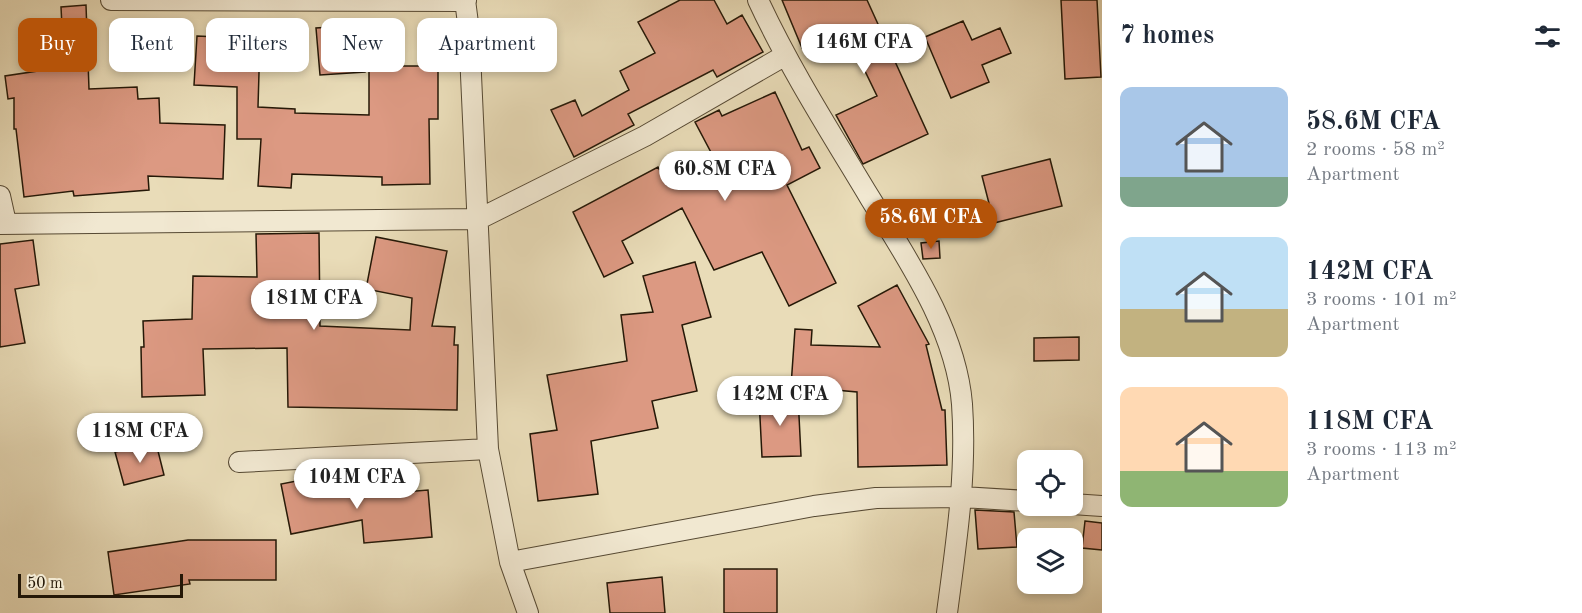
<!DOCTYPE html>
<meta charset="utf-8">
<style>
:root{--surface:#fff;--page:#f6f6f7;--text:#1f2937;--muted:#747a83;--accent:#b45309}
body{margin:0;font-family:"Old Standard TT",serif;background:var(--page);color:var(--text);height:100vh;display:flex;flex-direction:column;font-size:22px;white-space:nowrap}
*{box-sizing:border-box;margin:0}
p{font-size:20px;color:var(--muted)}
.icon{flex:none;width:33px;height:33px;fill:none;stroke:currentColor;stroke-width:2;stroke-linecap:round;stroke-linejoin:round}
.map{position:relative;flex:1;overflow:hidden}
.sheet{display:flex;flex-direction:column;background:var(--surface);width:480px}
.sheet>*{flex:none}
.banner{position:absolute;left:18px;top:18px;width:570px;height:54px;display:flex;gap:12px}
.fabs{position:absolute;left:1017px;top:450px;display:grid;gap:12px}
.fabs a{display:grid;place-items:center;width:66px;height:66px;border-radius:12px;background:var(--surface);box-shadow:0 3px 9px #0003;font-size:30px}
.scale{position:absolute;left:18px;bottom:15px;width:165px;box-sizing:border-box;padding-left:6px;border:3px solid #251807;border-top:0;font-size:16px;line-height:21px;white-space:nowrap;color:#251807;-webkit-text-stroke:4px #f1e8d1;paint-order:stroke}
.price{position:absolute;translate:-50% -51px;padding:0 14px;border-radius:21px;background:#fff;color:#222;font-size:20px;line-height:39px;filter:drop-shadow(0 2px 3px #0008)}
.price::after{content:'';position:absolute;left:50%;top:36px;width:18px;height:14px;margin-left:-9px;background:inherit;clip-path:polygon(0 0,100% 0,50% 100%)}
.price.selected{background:var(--accent);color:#fff}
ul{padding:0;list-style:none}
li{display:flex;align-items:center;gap:18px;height:150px;padding:0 18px}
li span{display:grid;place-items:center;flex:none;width:168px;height:120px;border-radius:12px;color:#555}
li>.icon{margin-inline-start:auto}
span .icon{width:72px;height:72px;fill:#fffc;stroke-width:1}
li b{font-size:26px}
h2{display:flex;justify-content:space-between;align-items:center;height:72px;padding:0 18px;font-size:26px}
.tag{padding:0 21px;border-radius:12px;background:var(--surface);box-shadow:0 3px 9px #0003;font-size:21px;line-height:54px}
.tag.selected{background:var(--accent);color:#fff}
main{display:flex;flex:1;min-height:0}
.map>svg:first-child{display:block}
.building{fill:#dc9982;stroke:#251807;stroke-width:1.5}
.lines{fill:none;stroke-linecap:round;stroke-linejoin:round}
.street-casing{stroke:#564933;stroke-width:22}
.street{stroke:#f1e8d1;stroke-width:20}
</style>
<main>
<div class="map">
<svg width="1102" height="613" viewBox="0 0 1102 613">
<rect width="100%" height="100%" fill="#e9dcb8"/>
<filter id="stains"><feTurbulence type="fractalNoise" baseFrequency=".00333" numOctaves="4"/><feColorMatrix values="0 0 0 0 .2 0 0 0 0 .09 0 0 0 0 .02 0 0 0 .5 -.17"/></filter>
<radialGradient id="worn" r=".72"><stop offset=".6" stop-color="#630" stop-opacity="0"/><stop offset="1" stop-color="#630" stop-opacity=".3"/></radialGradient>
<path class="building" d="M680,0H714L727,24L742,15L763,52L717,77L713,70L628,114L634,125L574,157L551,110L575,100L582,116L629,90L620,71L655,53L638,22Z
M782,0H867L928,134L863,164L836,115L877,96L845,30L802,48Z
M1061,0H1097L1101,77L1065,79Z
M86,5L89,89L137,87L138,99L159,98L160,123L225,125L223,179L148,176L149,190L74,196L73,191L24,197L16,129H14V98L8,99L5,76L64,67L61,7Z
M963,21L972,40L1000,28L1011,53L982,65L989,82L951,98L925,37Z
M362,25L365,72L320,75L316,28Z
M197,36L260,39L258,107L295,109V113L369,115V66H438V119H429L430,184L382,185V177L292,174L291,188L258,186L261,139H237V87L194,85Z
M775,92L802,150L809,147L820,168L787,185L836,283L789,306L762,252L714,270L682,208L622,241L633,263L604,277L573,212L658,167L667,185L715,160L695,122L719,110L722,116Z
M1050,159L1062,206L994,223L982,176Z
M319,233L320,326L410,330L412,298L366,289L376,237L447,251L432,326L455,327L454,345H458L457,410L288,407L287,348L203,349L205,395L142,397L141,347H144L143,321L192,319L193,276L257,277L256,234Z
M33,240L39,285L15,289L25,343L0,347V244Z
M939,241L940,258L923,259L921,243Z
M695,262L711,317L682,325L697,391L652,401L658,428L591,441L598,494L538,501L530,434L557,430L547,375L627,361L621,315L653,312L643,276Z
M897,285L929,344L926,345L942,410H945L947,465L858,467L857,392L791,386L795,329L812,330L811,345L880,347L858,306Z
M1079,337V360L1034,361V338Z
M798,396L801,456L762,457L759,398Z
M156,443L164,475L124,485L115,452Z
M338,473L343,497L428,490L432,537L364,543L362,520L291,534L281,484Z
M975,510L1014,512L1017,547L978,549Z
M1085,521L1102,523V550L1082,548Z
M188,540H276V580H189L190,584L114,595L108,552Z
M724,569H777V613H724Z
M662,577L665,613H610L607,583Z"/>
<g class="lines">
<g class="street-casing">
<path id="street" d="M111,0L466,1
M465,0L469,31L488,449L510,562L528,613
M758,0C790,69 831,133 870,198C908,260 956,330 962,404C967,475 956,544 947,613
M0,196L6,223
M0,224L479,219L645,136L784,56
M239,462L488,449
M1072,504L1102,506
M510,562L814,506L876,498L962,497L1028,501"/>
</g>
<use href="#street" class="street"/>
</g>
<rect width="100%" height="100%" filter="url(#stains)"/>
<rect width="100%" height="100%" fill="url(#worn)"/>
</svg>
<div class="fabs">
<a><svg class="icon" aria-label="locate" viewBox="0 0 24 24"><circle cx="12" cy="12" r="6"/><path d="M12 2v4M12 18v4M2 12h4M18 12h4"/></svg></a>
<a><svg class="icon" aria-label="layers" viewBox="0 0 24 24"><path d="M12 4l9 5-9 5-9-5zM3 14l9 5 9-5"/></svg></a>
</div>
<div class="scale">50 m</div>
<b class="price" style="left:864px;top:75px">146M CFA</b>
<b class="price" style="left:725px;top:202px">60.8M CFA</b>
<b class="price selected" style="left:931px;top:250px">58.6M CFA</b>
<b class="price" style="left:314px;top:331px">181M CFA</b>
<b class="price" style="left:780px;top:427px">142M CFA</b>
<b class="price" style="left:140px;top:464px">118M CFA</b>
<b class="price" style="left:357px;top:510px">104M CFA</b>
<div class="banner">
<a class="tag selected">Buy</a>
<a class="tag">Rent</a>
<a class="tag">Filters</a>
<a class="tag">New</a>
<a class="tag">Apartment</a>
</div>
</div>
<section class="sheet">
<h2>7 homes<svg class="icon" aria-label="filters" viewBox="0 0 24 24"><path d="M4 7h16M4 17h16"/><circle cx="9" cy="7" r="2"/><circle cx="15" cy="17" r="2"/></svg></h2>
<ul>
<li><span style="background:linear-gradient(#a9c7e8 75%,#7fa58c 0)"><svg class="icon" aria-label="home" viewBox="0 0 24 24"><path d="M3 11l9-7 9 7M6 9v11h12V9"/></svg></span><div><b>58.6M CFA</b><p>2 rooms · 58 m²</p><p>Apartment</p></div></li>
<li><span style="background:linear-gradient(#bfe0f5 60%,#c2b280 0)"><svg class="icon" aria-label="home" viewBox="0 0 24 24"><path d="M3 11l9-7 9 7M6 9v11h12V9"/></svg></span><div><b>142M CFA</b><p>3 rooms · 101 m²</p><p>Apartment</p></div></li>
<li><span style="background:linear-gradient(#ffd9b3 70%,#8fb573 0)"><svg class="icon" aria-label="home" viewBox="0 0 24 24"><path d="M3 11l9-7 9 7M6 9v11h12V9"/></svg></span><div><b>118M CFA</b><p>3 rooms · 113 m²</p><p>Apartment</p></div></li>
</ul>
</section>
</main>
